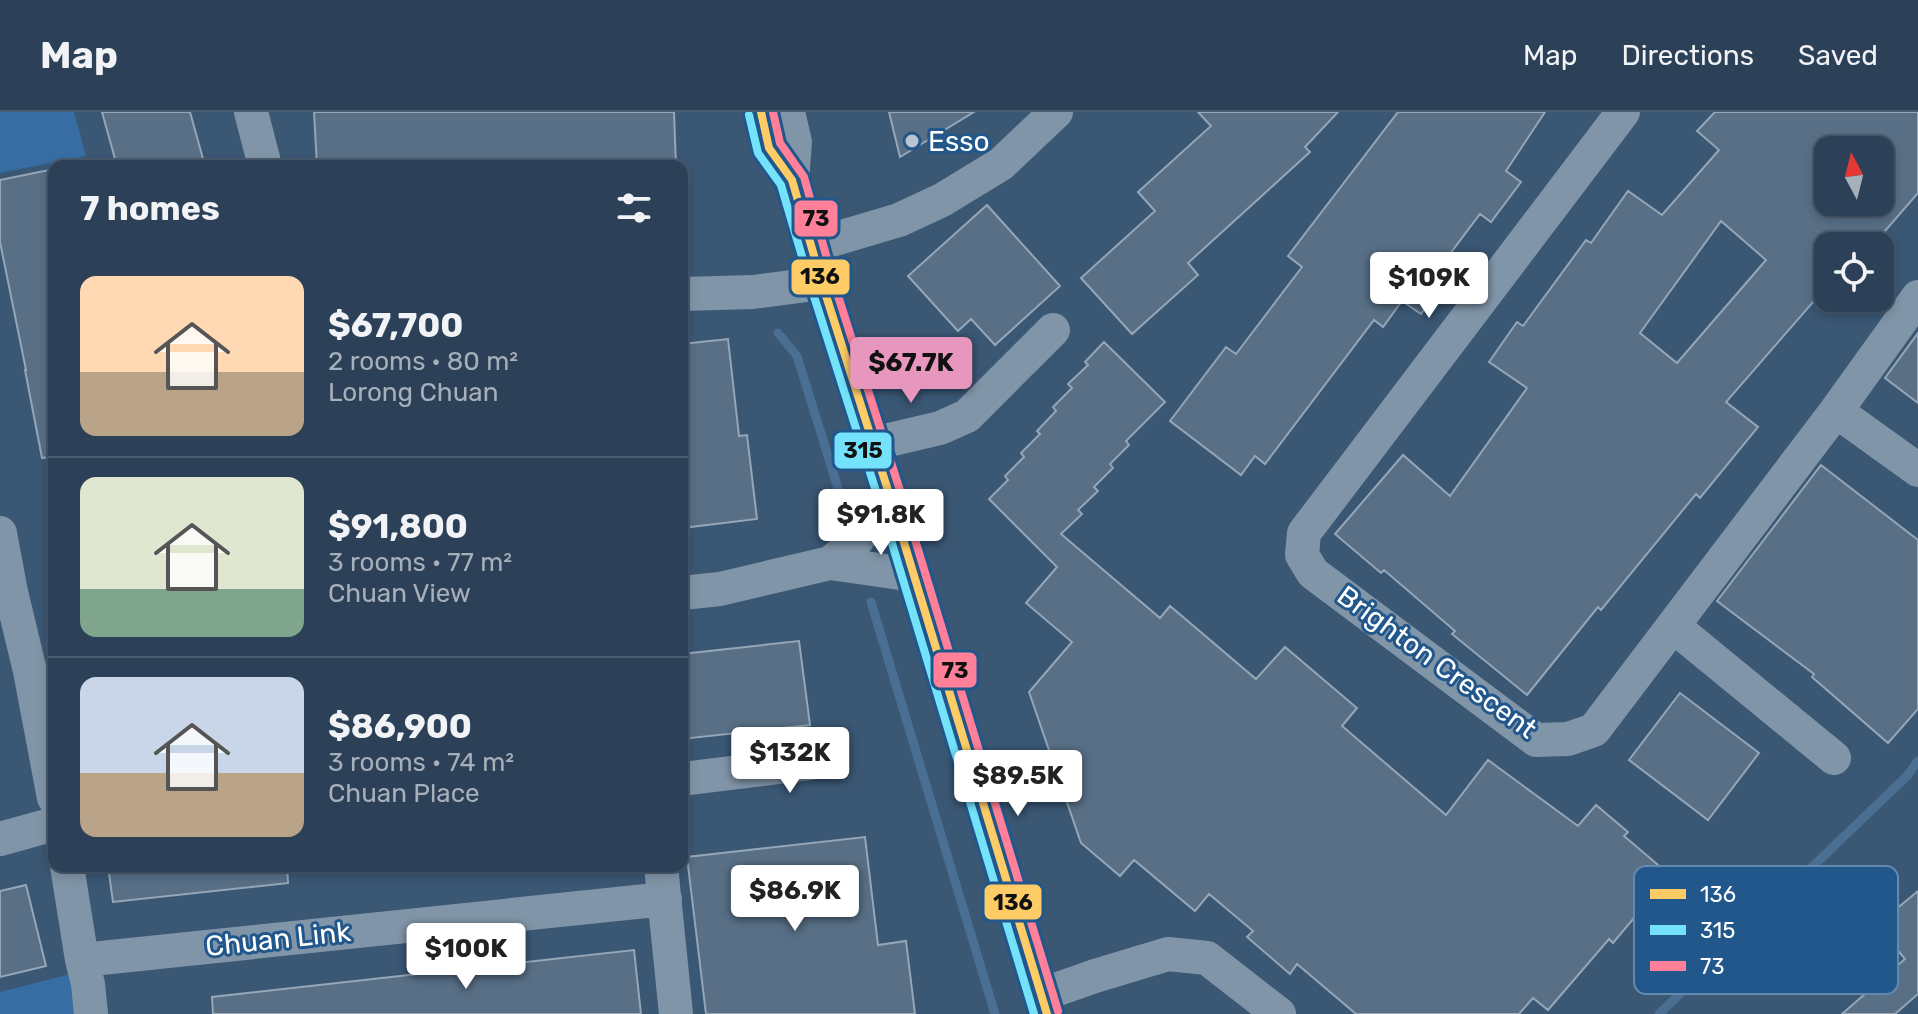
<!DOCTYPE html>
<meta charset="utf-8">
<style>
:root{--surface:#2c4157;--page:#34485d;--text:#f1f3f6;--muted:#a6afba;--line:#485a6d;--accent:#e797bd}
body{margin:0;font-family:Rubik,sans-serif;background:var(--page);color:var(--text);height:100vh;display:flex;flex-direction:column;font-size:30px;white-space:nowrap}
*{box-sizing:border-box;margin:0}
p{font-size:26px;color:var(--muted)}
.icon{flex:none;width:44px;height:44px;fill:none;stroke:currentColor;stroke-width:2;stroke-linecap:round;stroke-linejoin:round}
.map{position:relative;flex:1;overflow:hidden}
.drawer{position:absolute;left:48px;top:48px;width:640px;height:712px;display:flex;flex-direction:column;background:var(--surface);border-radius:16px;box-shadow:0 4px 12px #0003,0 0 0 2px var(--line)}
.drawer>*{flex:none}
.needle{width:52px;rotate:353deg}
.buttons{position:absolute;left:1814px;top:24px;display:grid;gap:16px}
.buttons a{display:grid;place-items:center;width:80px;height:80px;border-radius:16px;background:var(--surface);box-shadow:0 4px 12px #0003,0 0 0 2px var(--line);font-size:40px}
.price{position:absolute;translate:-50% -68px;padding:0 18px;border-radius:8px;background:#fff;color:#222;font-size:26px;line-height:52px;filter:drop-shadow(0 2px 4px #0008)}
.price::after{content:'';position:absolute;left:50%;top:48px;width:24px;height:18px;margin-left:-12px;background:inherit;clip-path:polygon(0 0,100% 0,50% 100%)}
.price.selected{background:var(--accent);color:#111}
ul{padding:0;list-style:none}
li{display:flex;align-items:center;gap:24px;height:200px;padding:0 32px}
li+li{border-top:2px solid var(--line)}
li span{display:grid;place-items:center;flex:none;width:224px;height:160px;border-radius:16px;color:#555}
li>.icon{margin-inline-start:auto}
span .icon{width:96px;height:96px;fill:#fffc;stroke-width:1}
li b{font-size:34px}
h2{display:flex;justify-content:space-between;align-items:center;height:96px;padding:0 32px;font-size:34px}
header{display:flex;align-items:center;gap:48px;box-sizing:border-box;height:112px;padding:0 40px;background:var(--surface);border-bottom:2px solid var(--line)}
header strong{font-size:38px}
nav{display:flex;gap:44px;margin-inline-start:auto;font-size:28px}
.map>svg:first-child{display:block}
.green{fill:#376da2}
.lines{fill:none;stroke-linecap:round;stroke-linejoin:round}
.stream{stroke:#4a6f93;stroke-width:9}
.building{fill:#586f86;stroke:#95a6b7;stroke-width:2;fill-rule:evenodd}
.minor{stroke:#8195a8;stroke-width:34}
.bus-1-casing{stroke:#22578c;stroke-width:14}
.bus-2-casing{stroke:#22578c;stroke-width:14}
.bus-3-casing{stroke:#22578c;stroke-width:14}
.bus-1{stroke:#fdcc66;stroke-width:8}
.bus-2{stroke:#73e2fa;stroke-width:8}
.bus-3{stroke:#ff8098;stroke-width:8}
.poi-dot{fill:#bac4ce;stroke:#22578c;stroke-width:3}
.labels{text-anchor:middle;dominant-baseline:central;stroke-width:6;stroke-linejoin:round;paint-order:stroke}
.poi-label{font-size:28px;fill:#fff;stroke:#22578c;text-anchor:start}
.street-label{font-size:28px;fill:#fff;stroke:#22578c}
.key{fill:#22578c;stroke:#6489ae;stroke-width:2}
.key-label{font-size:22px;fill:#fff}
.line-badge{stroke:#22578c;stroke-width:3}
.pale-badge-label{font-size:22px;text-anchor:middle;font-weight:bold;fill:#111}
</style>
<header>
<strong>Map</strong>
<nav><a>Map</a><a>Directions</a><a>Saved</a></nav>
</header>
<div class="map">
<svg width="1918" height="902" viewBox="0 0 1918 902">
<rect width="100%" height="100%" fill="#3a5774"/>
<path class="green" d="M0,0H74L86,44L0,61Z
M83,859L88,902H0V880Z"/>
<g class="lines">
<path class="stream" d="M778,221L797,244L846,402
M871,490L995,902
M1659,902L1907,664L1918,649"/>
</g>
<path class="building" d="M102,0H190L205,54H117Z
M314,0H674L676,54H317Z
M889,0H974L900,45Z
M1198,0H1338L1305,35L1310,40L1188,151L1198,163L1132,222L1081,166L1155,99L1138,80L1211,14Z
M1398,0H1545L1506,59L1521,70L1491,110L1480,102L1434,163L1445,170L1421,202L1402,189L1383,215L1374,208L1265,352L1255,344L1241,363L1170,309L1226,235L1236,242L1302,155L1288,144Z
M1715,0H1918V81L1872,134H1828V173L1726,290L1758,315L1700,386L1696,382L1601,498L1598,495L1527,583L1452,522L1455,519L1384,458L1381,461L1335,422L1403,343L1450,384L1527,276L1489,250L1517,210L1523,214L1586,128L1591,131L1628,79L1662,103L1719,38L1697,19ZM1828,38H1880V90H1828ZM1721,109L1766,148L1677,251L1640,221Z
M54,57V344L42,346L25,258H26L0,130V68Z
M987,93L1060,174L995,233L971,207L958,219L908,164Z
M1918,221V291L1885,266Z
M728,227L739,324L747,323L757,407L682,416V232Z
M1104,230L1165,290L1126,329L1129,333L1110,352L1113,356L1094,375L1098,379L1078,398L1082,402L1061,422L1160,506L1170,494L1256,567L1285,535L1357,596L1342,614L1446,703L1488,648L1578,714L1596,693L1628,720L1624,724L1670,763L1613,831L1609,827L1548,898L1533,886L1519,902H1356L1297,852L1290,862L1247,825L1253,819L1209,782L1195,799L1134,748L1120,764L1081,731L1029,580L1072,530L1026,491L1057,455L989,387L1008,368L1005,364L1024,345L1021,341L1040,322L1037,319L1056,299L1053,295L1072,276L1068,272L1088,253L1085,250Z
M1821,353L1918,428V597L1888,631L1812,565L1814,562L1717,489Z
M799,529L810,613L682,627V542Z
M1680,581L1759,641L1708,708L1629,648Z
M865,725L878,833L906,829L915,902H706L687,745Z
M108,754H287L288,771L113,790Z
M26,773L46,854L0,865V779Z
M1918,779V882L1895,902H1842L1905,847L1877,813Z
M634,838L641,902H213L212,885Z"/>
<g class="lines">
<path class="minor" d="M251,0L265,54
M761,0L769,36L792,68L822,171L892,391L1047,902
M788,0L795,30L792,68
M1623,0L1304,421L1302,443L1313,461L1536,628L1568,627L1594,618L1836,299L1918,185
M811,134L899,108L942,88L1001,52L1056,0
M682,182L753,180L822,171
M1836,299L1918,358
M872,332L940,316L967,304L1053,218
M0,421L11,480L30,559L54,686
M830,451L914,463
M682,481L720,477L830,451L853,433L862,421L892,391
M1673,514L1834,646
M682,667L811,651
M0,727L54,712
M67,754L82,848L88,872L91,902
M661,754L676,902
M82,848L665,787
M1041,883L1095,864L1168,842L1207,846L1279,902"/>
<g class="bus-1-casing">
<path id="bus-1" d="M761,0L769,36L792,68L822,171L892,391L1047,902"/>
</g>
<g class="bus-2-casing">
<path id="bus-2" d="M749,3L758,41L781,73L811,175L881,395L1034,902"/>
</g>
<g class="bus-3-casing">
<path id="bus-3" d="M773,0L780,31L804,65L833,168L903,388L1058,899"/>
</g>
<use href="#bus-1" class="bus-1"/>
<use href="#bus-2" class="bus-2"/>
<use href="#bus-3" class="bus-3"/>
</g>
<circle class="poi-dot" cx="912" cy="29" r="8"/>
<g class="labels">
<g class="poi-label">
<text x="928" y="29">Esso</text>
</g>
<g class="street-label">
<text transform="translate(1437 550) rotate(36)">Brighton Crescent</text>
<text transform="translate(278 827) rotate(-6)">Chuan Link</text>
</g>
</g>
<rect x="1634" y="754" width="264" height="128" rx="12" class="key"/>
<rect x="1650" y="777" width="36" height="10" fill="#fdcc66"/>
<rect x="1650" y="813" width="36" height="10" fill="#73e2fa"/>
<rect x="1650" y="849" width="36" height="10" fill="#ff8098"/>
<g class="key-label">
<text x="1700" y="790">136</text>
<text x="1700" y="826">315</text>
<text x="1700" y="862">73</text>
</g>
<g class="line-badge">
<rect x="793" y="87" width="46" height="39" rx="8" fill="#ff8098"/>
<rect x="790" y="146" width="61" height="38" rx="8" fill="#fdcc66"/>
<rect x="833" y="319" width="60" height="39" rx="8" fill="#73e2fa"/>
<rect x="932" y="539" width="46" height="38" rx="8" fill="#ff8098"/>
<rect x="983" y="771" width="60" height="38" rx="8" fill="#fdcc66"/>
</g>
<g class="pale-badge-label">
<text x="816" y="114">73</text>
<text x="820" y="172">136</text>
<text x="863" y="346">315</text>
<text x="955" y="566">73</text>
<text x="1013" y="798">136</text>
</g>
</svg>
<div class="buttons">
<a><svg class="needle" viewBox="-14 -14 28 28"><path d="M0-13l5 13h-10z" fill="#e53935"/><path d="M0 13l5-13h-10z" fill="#a6afba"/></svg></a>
<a><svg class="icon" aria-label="locate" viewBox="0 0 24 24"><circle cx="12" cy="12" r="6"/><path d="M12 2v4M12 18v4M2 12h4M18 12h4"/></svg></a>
</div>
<b class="price" style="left:1429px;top:208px">$109K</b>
<b class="price selected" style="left:911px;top:293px">$67.7K</b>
<b class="price" style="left:881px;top:445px">$91.8K</b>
<b class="price" style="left:790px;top:683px">$132K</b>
<b class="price" style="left:1018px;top:706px">$89.5K</b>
<b class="price" style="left:795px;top:821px">$86.9K</b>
<b class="price" style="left:466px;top:879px">$100K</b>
<section class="drawer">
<h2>7 homes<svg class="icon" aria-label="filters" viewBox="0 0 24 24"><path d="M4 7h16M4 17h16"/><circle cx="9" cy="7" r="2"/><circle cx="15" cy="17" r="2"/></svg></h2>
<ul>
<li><span style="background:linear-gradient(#ffd9b3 60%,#b9a48a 0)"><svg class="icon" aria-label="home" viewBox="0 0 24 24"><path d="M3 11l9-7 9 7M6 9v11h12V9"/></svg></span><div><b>$67,700</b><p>2 rooms · 80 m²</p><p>Lorong Chuan</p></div></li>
<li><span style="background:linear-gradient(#dfe7d0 70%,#7fa58c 0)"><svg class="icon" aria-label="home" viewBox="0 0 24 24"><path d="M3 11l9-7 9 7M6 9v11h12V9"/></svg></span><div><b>$91,800</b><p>3 rooms · 77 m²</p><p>Chuan View</p></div></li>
<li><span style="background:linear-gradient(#c9d6e8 60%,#b9a48a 0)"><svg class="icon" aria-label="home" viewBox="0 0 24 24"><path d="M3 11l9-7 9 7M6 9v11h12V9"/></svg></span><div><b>$86,900</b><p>3 rooms · 74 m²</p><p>Chuan Place</p></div></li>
</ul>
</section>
</div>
